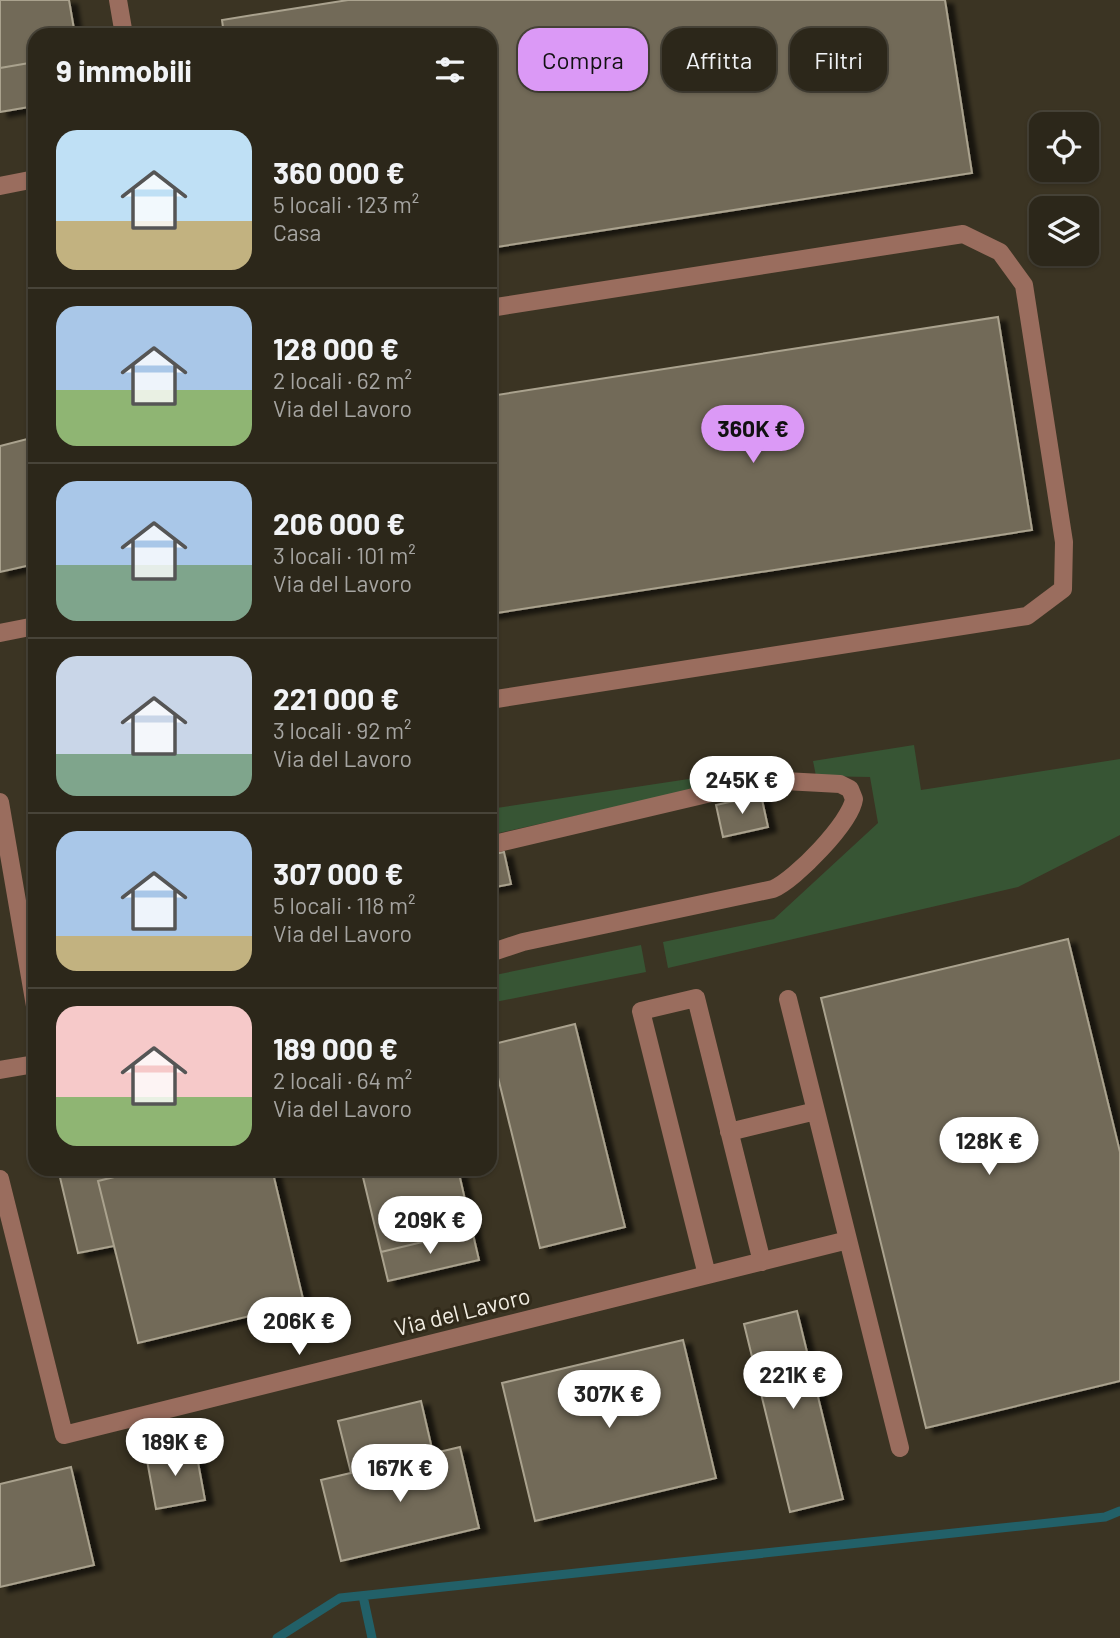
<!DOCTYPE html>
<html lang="it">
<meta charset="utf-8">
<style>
:root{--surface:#2c271a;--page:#383327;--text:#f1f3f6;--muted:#a6a5a2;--line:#484439;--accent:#db99f6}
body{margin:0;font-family:Barlow,sans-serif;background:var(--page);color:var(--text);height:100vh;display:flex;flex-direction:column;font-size:26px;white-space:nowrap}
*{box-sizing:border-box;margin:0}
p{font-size:23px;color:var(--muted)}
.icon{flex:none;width:38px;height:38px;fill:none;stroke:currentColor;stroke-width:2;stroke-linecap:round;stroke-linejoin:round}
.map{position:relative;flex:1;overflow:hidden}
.panel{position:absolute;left:28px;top:28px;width:469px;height:1148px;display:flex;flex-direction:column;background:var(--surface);border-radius:21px;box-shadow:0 2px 5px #0004,0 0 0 2px var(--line)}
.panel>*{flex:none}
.guide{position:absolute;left:518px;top:28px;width:497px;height:63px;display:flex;gap:14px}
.fabs{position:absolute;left:1029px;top:112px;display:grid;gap:14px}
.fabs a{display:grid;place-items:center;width:70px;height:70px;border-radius:14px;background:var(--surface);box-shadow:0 2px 5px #0004,0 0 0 2px var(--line);font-size:35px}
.price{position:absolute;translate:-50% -60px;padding:0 16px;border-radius:24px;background:#fff;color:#222;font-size:23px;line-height:46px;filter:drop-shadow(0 2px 4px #0008)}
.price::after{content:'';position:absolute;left:50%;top:42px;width:21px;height:16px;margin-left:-10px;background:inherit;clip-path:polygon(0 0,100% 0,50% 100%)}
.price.current{background:var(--accent);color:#111}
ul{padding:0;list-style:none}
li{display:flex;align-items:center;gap:21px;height:175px;padding:0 28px}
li+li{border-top:2px solid var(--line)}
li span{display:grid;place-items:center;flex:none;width:196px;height:140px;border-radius:21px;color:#555}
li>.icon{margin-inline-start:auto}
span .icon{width:84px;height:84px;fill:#fffc;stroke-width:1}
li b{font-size:30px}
h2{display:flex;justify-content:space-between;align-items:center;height:84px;padding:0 28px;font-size:30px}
.pill{padding:0 24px;border-radius:21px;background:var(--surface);box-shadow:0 2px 5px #0004,0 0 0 2px var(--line);font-size:24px;line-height:63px}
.pill.current{background:var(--accent);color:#111}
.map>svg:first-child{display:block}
.green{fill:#375534}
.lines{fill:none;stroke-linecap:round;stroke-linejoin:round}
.stream{stroke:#226068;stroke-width:9}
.building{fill:#726b58;stroke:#aaa28e;stroke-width:2;filter:url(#shadow)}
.minor{stroke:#9a6d5e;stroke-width:18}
.labels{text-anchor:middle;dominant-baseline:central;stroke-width:6;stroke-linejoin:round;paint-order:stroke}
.street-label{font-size:23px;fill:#f1ede2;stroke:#312a1a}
</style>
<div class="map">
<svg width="1120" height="1638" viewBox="0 0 1120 1638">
<defs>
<filter id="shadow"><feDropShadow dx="8" dy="4.5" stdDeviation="2" flood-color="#0009"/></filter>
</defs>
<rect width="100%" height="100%" fill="#3b3423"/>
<path class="green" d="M914,745L921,790L1120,759V835L1018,887L668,968L663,942L774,919L878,823L870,777L816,776L813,761Z
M755,769L757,775L490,835V809Z
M641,945L646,972L490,1003V976Z"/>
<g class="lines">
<path class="stream" d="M363,1596L372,1638
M277,1638L340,1598L1105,1517L1120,1511"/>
</g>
<path class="building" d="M0,0H69L75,35H35V62L0,68Z
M348,0H945L972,173L490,248V35H224L222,20Z
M35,62V106L0,112V68Z
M998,317L1032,530L490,614V396Z
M35,437V564L0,572V446Z
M761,795L768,827L723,837L716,805Z
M504,852L511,884L490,888V855Z
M1068,939L1120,1152V1381L926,1428L821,998Z
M575,1024L625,1227L540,1248L490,1045Z
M58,1169H124L126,1174L98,1181L114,1246L78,1253Z
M147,1169H272L304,1303L138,1343L98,1181Z
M361,1169H458L472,1230L381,1252Z
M472,1230L479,1260L388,1281L381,1252Z
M797,1311L843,1499L790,1512L744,1324Z
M683,1340L716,1478L535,1521L502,1383Z
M421,1401L433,1453L351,1473L338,1421Z
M195,1446L205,1500L156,1509L146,1455Z
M460,1447L479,1528L341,1561L321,1480Z
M71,1467L94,1565L0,1587V1484Z"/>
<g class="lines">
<path class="minor" d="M118,0L124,35
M0,186L35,179
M490,308L963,234L1000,252L1024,285L1064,542L1063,589L1027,616L490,700
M0,633L35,626
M0,802L35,1006
M490,845L766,780L840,784L850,789L854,799C851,822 795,880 773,889L523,942L490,953
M788,999L900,1448
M0,1070L35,1064
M729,1132L816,1111
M0,1179L64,1435L848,1240
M707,1275L641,1011L696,998L762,1262"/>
</g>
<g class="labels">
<g class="street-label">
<text transform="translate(462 1311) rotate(-14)">Via del Lavoro</text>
</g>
</g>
</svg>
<div class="fabs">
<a><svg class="icon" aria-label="locate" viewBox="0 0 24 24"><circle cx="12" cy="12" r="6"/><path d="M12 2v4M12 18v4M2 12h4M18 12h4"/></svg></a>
<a><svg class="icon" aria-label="layers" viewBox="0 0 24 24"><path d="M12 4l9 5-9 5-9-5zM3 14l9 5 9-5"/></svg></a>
</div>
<b class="price current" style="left:753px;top:465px">360K €</b>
<b class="price" style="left:742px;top:816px">245K €</b>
<b class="price" style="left:989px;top:1177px">128K €</b>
<b class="price" style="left:430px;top:1256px">209K €</b>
<b class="price" style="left:299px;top:1357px">206K €</b>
<b class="price" style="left:793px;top:1411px">221K €</b>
<b class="price" style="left:609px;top:1430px">307K €</b>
<b class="price" style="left:175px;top:1478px">189K €</b>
<b class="price" style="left:400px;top:1504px">167K €</b>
<div class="guide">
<a class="pill current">Compra</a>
<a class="pill">Affitta</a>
<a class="pill">Filtri</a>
</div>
<section class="panel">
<h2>9 immobili<svg class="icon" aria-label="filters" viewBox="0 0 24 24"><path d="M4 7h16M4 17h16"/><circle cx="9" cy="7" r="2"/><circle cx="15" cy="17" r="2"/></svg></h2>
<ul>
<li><span style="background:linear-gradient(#bfe0f5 65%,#c2b280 0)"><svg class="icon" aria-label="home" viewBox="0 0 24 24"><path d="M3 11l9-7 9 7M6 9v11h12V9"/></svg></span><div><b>360 000 €</b><p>5 locali · 123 m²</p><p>Casa</p></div></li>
<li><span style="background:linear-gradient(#a9c7e8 60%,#8fb573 0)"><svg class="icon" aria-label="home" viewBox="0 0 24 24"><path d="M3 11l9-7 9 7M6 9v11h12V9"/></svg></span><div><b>128 000 €</b><p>2 locali · 62 m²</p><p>Via del Lavoro</p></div></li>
<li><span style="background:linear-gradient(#a9c7e8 60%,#7fa58c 0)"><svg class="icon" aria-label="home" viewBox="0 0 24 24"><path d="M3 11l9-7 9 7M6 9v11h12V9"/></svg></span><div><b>206 000 €</b><p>3 locali · 101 m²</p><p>Via del Lavoro</p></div></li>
<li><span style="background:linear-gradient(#c9d6e8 70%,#7fa58c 0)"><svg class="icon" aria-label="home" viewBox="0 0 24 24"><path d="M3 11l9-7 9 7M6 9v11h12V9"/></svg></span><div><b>221 000 €</b><p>3 locali · 92 m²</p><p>Via del Lavoro</p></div></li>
<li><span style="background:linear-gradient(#a9c7e8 75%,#c2b280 0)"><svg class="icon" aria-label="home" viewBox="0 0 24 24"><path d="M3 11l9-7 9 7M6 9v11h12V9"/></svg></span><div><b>307 000 €</b><p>5 locali · 118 m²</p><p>Via del Lavoro</p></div></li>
<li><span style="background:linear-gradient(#f6c9c9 65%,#8fb573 0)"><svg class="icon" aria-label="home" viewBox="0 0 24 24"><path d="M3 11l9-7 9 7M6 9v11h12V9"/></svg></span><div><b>189 000 €</b><p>2 locali · 64 m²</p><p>Via del Lavoro</p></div></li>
</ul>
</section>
</div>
